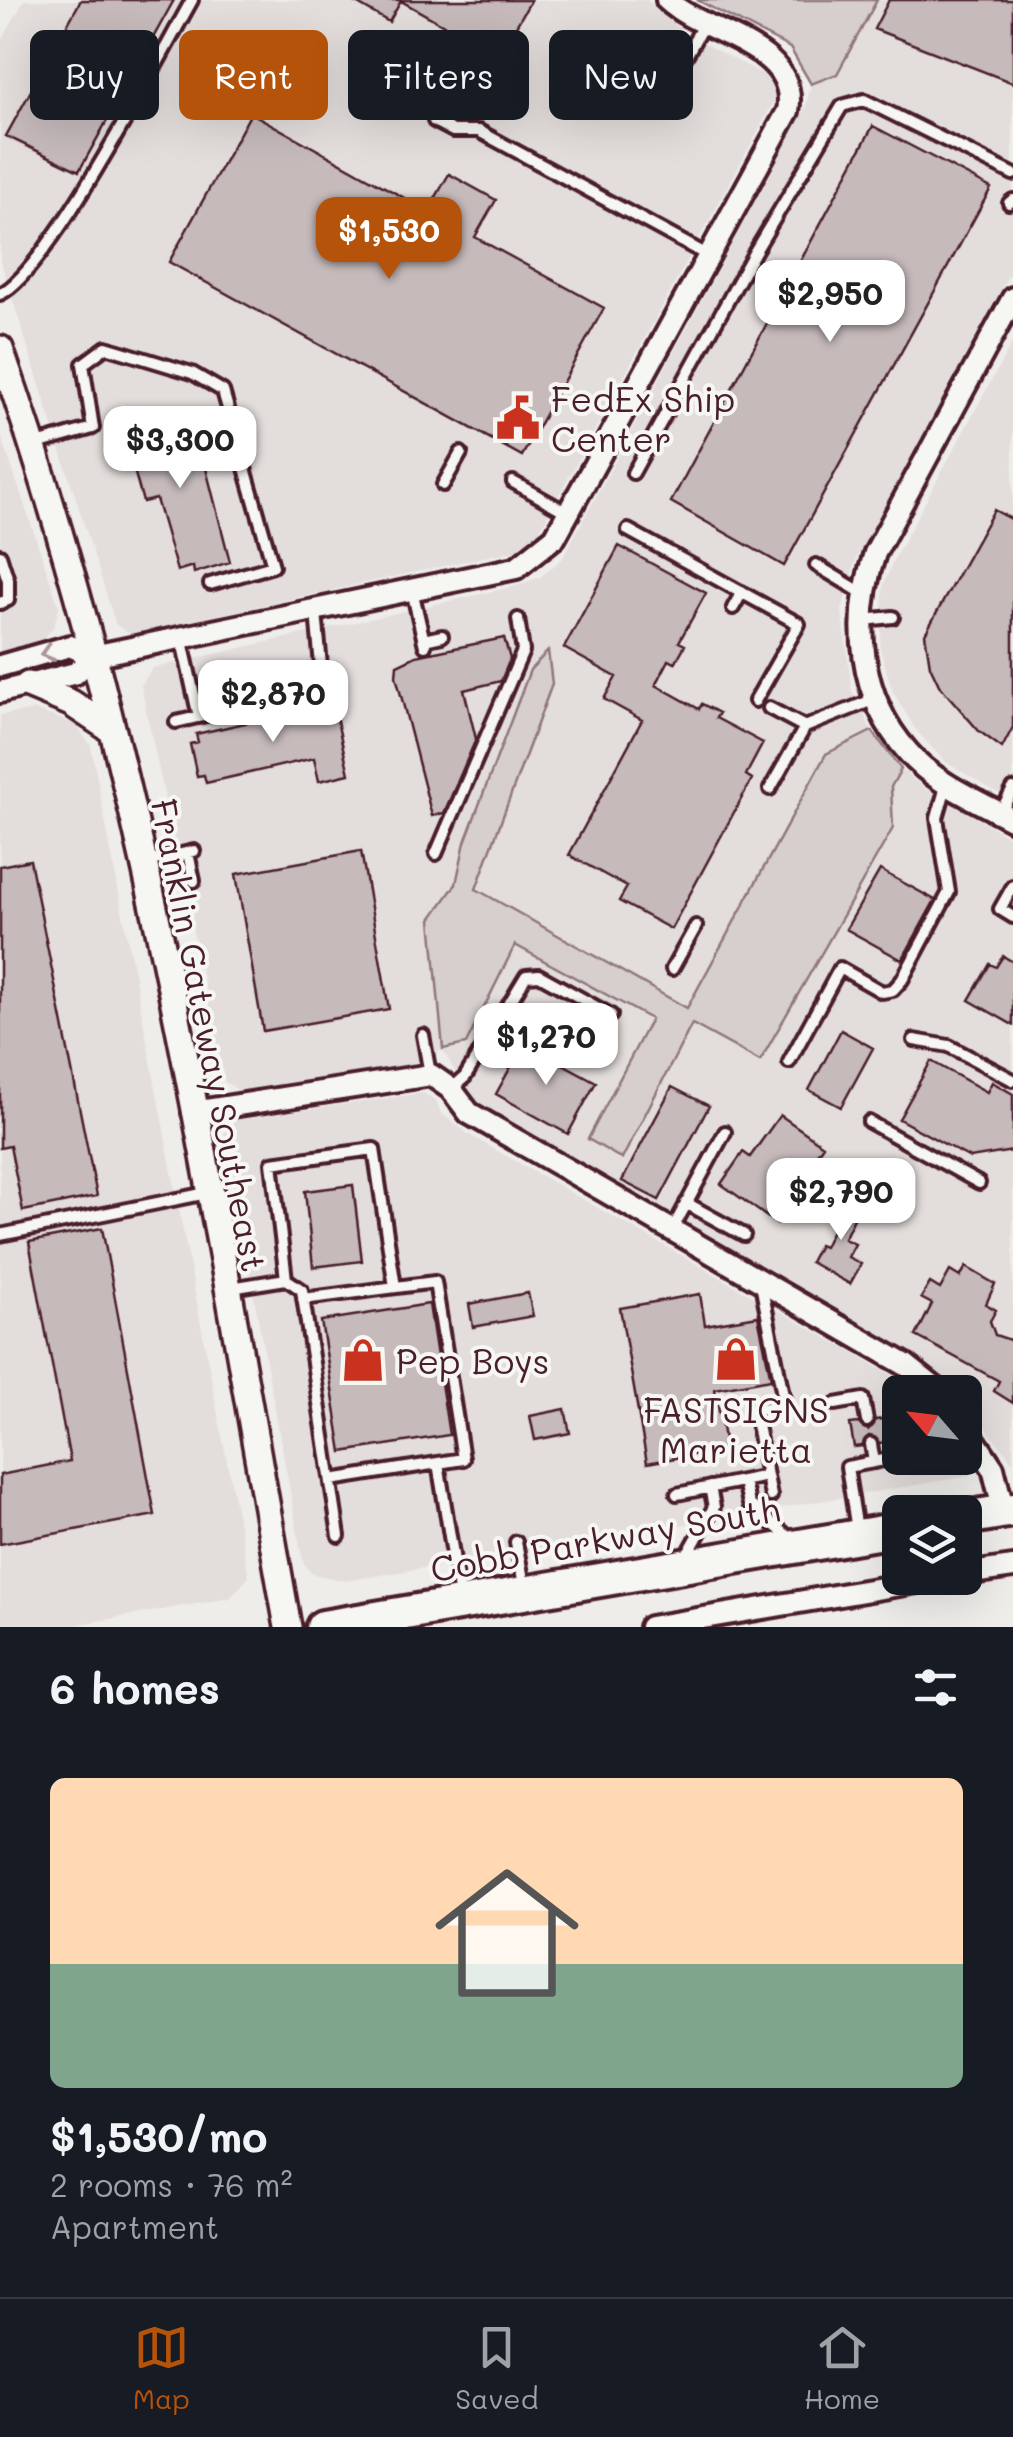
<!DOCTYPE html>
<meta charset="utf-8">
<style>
:root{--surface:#171b24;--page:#242831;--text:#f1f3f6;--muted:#9ea1a6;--line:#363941;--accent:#b45309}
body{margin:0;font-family:Mali,sans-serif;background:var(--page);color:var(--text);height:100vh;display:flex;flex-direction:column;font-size:38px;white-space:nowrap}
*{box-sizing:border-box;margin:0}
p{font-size:32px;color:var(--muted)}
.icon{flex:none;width:55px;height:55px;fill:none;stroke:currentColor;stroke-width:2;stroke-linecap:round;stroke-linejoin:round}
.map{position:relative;height:1627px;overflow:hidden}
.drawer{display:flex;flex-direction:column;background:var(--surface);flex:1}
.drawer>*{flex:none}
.banner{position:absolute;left:30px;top:30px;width:955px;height:90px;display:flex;gap:20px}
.needle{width:65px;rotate:298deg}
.controls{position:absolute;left:882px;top:1375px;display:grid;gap:20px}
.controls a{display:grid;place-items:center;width:100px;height:100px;border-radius:15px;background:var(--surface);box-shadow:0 10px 40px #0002;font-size:50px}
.price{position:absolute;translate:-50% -85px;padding:0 22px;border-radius:20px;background:#fff;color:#222;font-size:32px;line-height:65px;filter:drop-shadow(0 2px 5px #0008)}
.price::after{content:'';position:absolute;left:50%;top:60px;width:30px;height:22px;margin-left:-15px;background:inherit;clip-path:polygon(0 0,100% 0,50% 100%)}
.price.active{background:var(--accent);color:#fff}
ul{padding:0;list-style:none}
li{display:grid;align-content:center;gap:20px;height:530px;padding:0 50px}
li span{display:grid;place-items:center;height:310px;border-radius:15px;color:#555}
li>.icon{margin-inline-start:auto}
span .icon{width:180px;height:180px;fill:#fffc;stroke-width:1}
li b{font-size:42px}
h2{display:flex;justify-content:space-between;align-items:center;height:120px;padding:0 50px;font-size:42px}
.chip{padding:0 35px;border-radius:15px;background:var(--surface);box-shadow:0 10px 40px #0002;font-size:35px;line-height:90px}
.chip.active{background:var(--accent);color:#fff}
.tabs{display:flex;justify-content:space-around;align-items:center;height:140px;border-top:2px solid var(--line);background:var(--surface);font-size:28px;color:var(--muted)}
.tabs a{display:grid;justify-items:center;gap:5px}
.tabs .active{color:var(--accent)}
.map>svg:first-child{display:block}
.built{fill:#e3dedc}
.green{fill:#d7cfce;stroke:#90777c;stroke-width:2.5}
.building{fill:#c6babb;stroke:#4a1f2b;stroke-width:2.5}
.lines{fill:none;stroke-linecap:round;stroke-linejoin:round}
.service-casing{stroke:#4a1f2b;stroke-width:18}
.minor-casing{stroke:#4a1f2b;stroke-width:28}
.tertiary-casing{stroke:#4a1f2b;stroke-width:32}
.primary-casing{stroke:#4a1f2b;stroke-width:40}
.service{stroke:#f6f6f2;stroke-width:10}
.minor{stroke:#f6f6f2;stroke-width:20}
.tertiary{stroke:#f6f6f2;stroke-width:25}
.primary{stroke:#f6f6f2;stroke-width:32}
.oneway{stroke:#a99598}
.labels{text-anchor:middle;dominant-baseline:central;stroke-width:8;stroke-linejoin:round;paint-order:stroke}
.poi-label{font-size:35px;fill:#4a1f2b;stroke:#f6f6f2;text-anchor:start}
.street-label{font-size:35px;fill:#4a1f2b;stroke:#f6f6f2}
</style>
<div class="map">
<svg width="1013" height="1627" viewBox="0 0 1013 1627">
<rect width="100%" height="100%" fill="#efedea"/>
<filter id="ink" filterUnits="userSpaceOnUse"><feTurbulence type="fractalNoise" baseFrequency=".01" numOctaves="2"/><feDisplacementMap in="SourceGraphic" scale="20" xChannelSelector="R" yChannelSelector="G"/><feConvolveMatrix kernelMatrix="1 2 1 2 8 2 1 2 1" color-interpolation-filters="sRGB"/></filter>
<g filter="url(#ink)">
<path class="built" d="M24,0H647L685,34L765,75L773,87L774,102L535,539L517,550L130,634L116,625L0,260V44Z
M877,0H1013V267L856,559L842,610L852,691L872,731L826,754L688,1009L476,889L552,684L530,670L465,842L456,884L431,920L466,1044L515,945L652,1020L588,1139L693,1023L760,1060L893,828L891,787L901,769L926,789L1013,839V1462L965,1402V1392H958L925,1362L484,1111L466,1092L443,1050L411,1064L243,1093L225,1082L141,686L152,668L516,586L540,577L562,559L806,107L811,84L837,74Z
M1013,341V802L945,762L915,729L893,692L880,649L883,587L893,561Z
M0,432L59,607L54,626L38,646L0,657Z
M35,710L76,725L91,746L249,1577L230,1598L65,1627H0V715Z
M423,1093L436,1100L441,1113L468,1134L922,1392H900V1458H965V1451L974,1464L970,1476L346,1581L312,1574L303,1562L224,1134L235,1120Z"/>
<path class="green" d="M697,0H877L837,74L811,84L790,48Z
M548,651L552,684L476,889L687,1008L826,754L872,731L901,769L891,787L893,828L760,1061L692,1024L622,1159L588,1139L651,1019L515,945L466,1044L443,1049L431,919L456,884L465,842L530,670Z"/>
<path class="building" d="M81,0H174L79,171L6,136Z
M351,0H531L499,56L401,1L389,22Z
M889,0H1013V83L874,29Z
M251,113L428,211L449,174L496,200L475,237L604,308L522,456L169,262Z
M873,126L991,188L784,566L671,502Z
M191,410L230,562L194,573L193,566L177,571L156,499L143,502L129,452L141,449L134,427Z
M994,510L1013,520V727L1002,748L979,731L939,685L930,666L925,634Z
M619,546L706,593L679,642L685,645L675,663L669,660L656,685L699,709L702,704L719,713L716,718L763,743L746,775L752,779L671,929L619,901L627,887L569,855L642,720L604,699L616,677L564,648Z
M504,638L510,659L501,681L464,690L476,739L444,813L432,816L396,676L397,665L416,656Z
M333,703L349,774L319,781L314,758L206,783L204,775L197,776L190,744L198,742L196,734Z
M361,851L389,1009L263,1031L236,874Z
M30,860L97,1196L23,1211L10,1146L0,1148V866Z
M880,870L935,900L902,960L846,929Z
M1003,956L1013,962V1025L969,1000L990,964L996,967Z
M841,1030L873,1048L841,1107L809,1090Z
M524,1043L596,1082L568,1134L496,1094Z
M931,1061L987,1092L992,1082L1013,1094V1151L970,1158L899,1119Z
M672,1087L709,1106L659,1200L622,1181Z
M780,1115L823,1145L795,1185L801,1190L777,1224L721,1184L743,1152L750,1157Z
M353,1185L362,1261L313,1267L305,1191Z
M852,1188L866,1194L844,1239L855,1244L848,1257L861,1264L850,1284L810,1262L819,1245L824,1247Z
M102,1228L155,1515L0,1544V1475L70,1461L29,1242Z
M966,1267L995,1284L986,1304L996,1310L990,1321L995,1335L1013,1341V1403L994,1391L999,1381L916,1336L932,1304L921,1298L930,1283L940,1289L950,1271L960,1277Z
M528,1293L533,1316L473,1327L469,1304Z
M700,1294L705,1325L758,1316L771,1379L715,1389L726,1449L647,1463L620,1308Z
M429,1304L449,1435L342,1452L321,1321Z
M565,1409L570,1433L535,1440L530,1416Z
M900,1416V1439L880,1443L869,1436L862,1446L854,1447L850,1424L858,1423L868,1430L876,1420Z"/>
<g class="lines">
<g class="service-casing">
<path id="service" d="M677,73L704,23
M434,121L453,131H479L709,256
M1009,203L1013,200
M0,294C47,274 161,55 192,0
M33,445L93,428L83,364L106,347L192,373L223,391L273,566L210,584
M633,473L754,253L842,106L864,100L1013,174
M513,482L568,513
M443,485L461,453
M628,530L799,624L755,701
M0,555L8,580V600L0,603
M816,565L864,594
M412,590L425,646
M733,608L742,592
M863,620L893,617
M424,640L442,636
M182,641L199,717
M769,708L805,727L875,699
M176,722L323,688L316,612
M770,789L805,727
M1000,813L1013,789
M188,853L194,881
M436,854L523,651L518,619
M147,862L194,851
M1013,886L1000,909L1013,917
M672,969L696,926
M423,1035L430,1074
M914,1040L949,1046L1013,1080
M789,1062L840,968L882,992L893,990L902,980L949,892L937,818L947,783
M451,1089L465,1077L526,976L539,975L611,1015
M869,1122L979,1183
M686,1203L744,1235
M671,1232L725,1132
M0,1235L207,1193
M286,1279L272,1163L374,1149L395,1287
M761,1284L785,1405L754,1410L771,1496
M231,1288L286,1279L302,1290L339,1536
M303,1299L435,1282L463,1459L438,1463
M835,1404L863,1399L867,1421
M871,1444L874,1462
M331,1480L438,1463L460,1597
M744,1481L749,1504L791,1539
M677,1494L767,1476
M857,1530L847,1467L900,1457
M516,1542L525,1590
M685,1559L714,1507L710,1487"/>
</g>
<g class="minor-casing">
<path id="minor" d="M1013,298L875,553C852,620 859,697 908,752C934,783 978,801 1013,820
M93,656L516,568L555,537L788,111C800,45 704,35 667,0
M0,666L70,646L93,656
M0,692L76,673L93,656
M193,1112L431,1075L451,1089L469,1113L906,1365L940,1392
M965,1426L993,1468L1004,1512
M965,1574L1013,1567
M650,1627L941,1578"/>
</g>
<g class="tertiary-casing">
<path id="tertiary" d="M0,349C144,756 212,1202 288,1627
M28,685L71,703L110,729"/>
</g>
<g class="primary-casing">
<path id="primary" d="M965,1518L1013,1510
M323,1627L900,1529"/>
</g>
<use href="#service" class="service"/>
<use href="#minor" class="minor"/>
<use href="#tertiary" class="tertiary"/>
<use href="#primary" class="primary"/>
</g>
<defs><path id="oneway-chevron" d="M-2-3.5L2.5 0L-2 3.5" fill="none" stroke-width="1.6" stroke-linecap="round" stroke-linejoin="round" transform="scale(2.5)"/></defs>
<use class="oneway" href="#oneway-chevron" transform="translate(47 653) rotate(164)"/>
</g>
<defs>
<g id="civic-bare" transform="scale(3.45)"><path d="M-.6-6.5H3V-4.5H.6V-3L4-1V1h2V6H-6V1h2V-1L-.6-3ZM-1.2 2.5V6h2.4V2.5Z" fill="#c8321e" stroke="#f6f6f2" stroke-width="2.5" paint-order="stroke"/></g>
<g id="shop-bare" transform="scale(3.45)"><path d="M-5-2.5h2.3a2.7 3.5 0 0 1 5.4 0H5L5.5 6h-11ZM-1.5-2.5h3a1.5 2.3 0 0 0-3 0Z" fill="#c8321e" stroke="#f6f6f2" stroke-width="2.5" paint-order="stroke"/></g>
</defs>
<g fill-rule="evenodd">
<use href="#civic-bare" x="518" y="418"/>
<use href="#shop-bare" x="736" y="1359"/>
<use href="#shop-bare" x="363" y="1360"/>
</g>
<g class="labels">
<g class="poi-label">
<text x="551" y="398">FedEx Ship<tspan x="551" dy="40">Center</tspan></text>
<text x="396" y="1360">Pep Boys</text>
<text x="736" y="1409" text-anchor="middle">FASTSIGNS<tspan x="736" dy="40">Marietta</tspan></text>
</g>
<g class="street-label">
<text transform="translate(210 1035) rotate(79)">Franklin Gateway Southeast</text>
<text transform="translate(605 1538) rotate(-10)">Cobb Parkway South</text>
</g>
</g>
</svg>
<div class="controls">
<a><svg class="needle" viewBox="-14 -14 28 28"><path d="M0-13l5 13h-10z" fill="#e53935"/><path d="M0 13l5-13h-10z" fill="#9ea1a6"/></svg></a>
<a><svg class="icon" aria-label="layers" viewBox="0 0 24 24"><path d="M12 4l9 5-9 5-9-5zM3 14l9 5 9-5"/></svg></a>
</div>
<b class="price active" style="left:389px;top:282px">$1,530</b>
<b class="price" style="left:830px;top:345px">$2,950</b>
<b class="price" style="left:180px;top:491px">$3,300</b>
<b class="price" style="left:273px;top:745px">$2,870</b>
<b class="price" style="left:546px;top:1088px">$1,270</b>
<b class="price" style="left:841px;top:1243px">$2,790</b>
<div class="banner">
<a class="chip">Buy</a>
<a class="chip active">Rent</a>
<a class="chip">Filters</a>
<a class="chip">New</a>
</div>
</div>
<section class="drawer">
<h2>6 homes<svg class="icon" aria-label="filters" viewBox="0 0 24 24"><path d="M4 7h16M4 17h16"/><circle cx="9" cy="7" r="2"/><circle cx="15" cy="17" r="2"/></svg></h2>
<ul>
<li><span style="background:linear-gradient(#ffd9b3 60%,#7fa58c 0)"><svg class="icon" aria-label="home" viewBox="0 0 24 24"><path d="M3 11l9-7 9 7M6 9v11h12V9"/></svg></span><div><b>$1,530/mo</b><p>2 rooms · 76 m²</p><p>Apartment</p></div></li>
</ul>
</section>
<nav class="tabs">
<a class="active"><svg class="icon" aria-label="map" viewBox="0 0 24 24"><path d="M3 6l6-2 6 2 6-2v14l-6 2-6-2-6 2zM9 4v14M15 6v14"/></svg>Map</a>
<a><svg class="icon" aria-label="saved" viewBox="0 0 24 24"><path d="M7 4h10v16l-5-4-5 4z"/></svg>Saved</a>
<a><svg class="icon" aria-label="home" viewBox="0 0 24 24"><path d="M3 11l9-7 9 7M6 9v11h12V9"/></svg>Home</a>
</nav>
